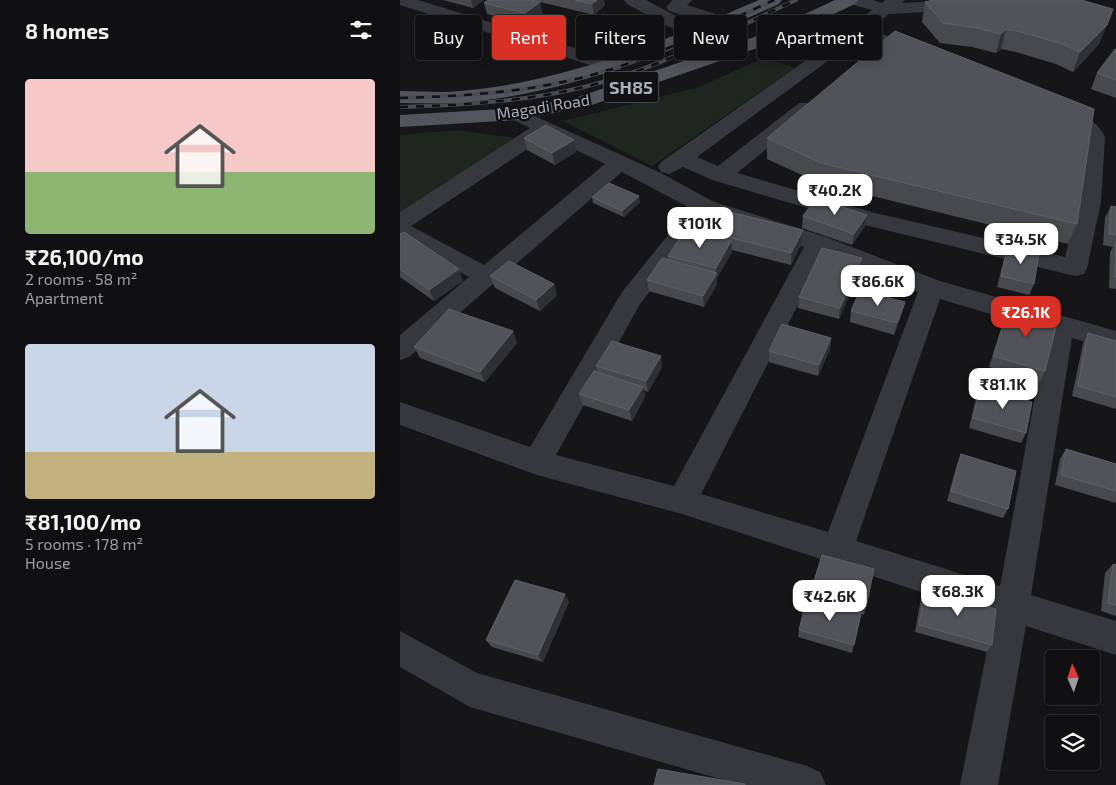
<!DOCTYPE html>
<meta charset="utf-8">
<style>
:root{--surface:#101012;--page:#19191b;--text:#f1f3f6;--muted:#9c9d9f;--line:#303032;--accent:#d93025}
body{margin:0;font-family:"Exo 2",sans-serif;background:var(--page);color:var(--text);height:100vh;display:flex;flex-direction:column;font-size:19px;white-space:nowrap}
*{box-sizing:border-box;margin:0}
p{font-size:16px;color:var(--muted)}
.icon{flex:none;width:28px;height:28px;fill:none;stroke:currentColor;stroke-width:2;stroke-linecap:round;stroke-linejoin:round}
.map{position:relative;flex:1;overflow:hidden}
.drawer{display:flex;flex-direction:column;background:var(--surface);width:400px}
.drawer>*{flex:none}
.guide{position:absolute;left:15px;top:15px;width:475px;height:45px;display:flex;gap:10px}
.needle{width:32px;rotate:357deg}
.controls{position:absolute;left:645px;top:650px;display:grid;gap:10px}
.controls a{display:grid;place-items:center;width:55px;height:55px;border-radius:5px;background:var(--surface);box-shadow:0 2px 12px #0003,0 0 0 1px var(--line);font-size:25px}
.price{position:absolute;translate:-50% -42px;padding:0 11px;border-radius:10px;background:#fff;color:#222;font-size:16px;line-height:32px;filter:drop-shadow(0 1px 2px #0008)}
.price::after{content:'';position:absolute;left:50%;top:30px;width:15px;height:11px;margin-left:-8px;background:inherit;clip-path:polygon(0 0,100% 0,50% 100%)}
.price.on{background:var(--accent);color:#fff}
ul{padding:0;list-style:none}
li{display:grid;align-content:center;gap:10px;height:265px;padding:0 25px}
li span{display:grid;place-items:center;height:155px;border-radius:5px;color:#555}
li>.icon{margin-inline-start:auto}
span .icon{width:90px;height:90px;fill:#fffc;stroke-width:1}
li b{font-size:21px}
h2{display:flex;justify-content:space-between;align-items:center;height:60px;padding:0 25px;font-size:21px}
.chip{padding:0 18px;border-radius:5px;background:var(--surface);box-shadow:0 2px 12px #0003,0 0 0 1px var(--line);font-size:18px;line-height:45px}
.chip.on{background:var(--accent);color:#fff}
main{display:flex;flex:1;min-height:0}
.map>svg:first-child{display:block}
.green{fill:#1e261f}
.lines{fill:none;stroke-linecap:round;stroke-linejoin:round}
.minor{fill:#37383d;fill-rule:evenodd}
.major{fill:#53555c;fill-rule:evenodd}
.rail-casing{stroke:#4a4c52;stroke-width:4}
.rail{stroke:#111113;stroke-width:2.5;stroke-dasharray:8;stroke-linecap:butt}
.wall{fill:#47494d}
.shaded-wall{fill:#2f3033}
.building{fill:#525359;stroke:#5f6168}
.labels{text-anchor:middle;dominant-baseline:central;stroke-width:5;stroke-linejoin:round;paint-order:stroke}
.far-street-label{font-size:16px;fill:#a8adb8;stroke:#111113}
.shield{fill:#111113;stroke:#7b7e86;stroke-width:1}
.shield-label{font-size:18px;font-weight:bold;fill:#a8adb8}
</style>
<main>
<section class="drawer">
<h2>8 homes<svg class="icon" aria-label="filters" viewBox="0 0 24 24"><path d="M4 7h16M4 17h16"/><circle cx="9" cy="7" r="2"/><circle cx="15" cy="17" r="2"/></svg></h2>
<ul>
<li><span style="background:linear-gradient(#f6c9c9 60%,#8fb573 0)"><svg class="icon" aria-label="home" viewBox="0 0 24 24"><path d="M3 11l9-7 9 7M6 9v11h12V9"/></svg></span><div><b>₹26,100/mo</b><p>2 rooms · 58 m²</p><p>Apartment</p></div></li>
<li><span style="background:linear-gradient(#c9d6e8 70%,#c2b280 0)"><svg class="icon" aria-label="home" viewBox="0 0 24 24"><path d="M3 11l9-7 9 7M6 9v11h12V9"/></svg></span><div><b>₹81,100/mo</b><p>5 rooms · 178 m²</p><p>House</p></div></li>
</ul>
</section>
<div class="map">
<svg width="716" height="785" viewBox="0 0 716 785">
<rect width="100%" height="100%" fill="#161618"/>
<path class="green" d="M365,57L395,68L252,166L163,121L299,87Z
M57,130L116,138L0,213V135Z"/>
<g class="lines">
<path class="minor" d="M0,0H18L220,62L222,66L220,70H206L0,5Z
M224,0H246L302,30L305,34L302,38H290L227,4Z
M273,0H292L287,5L329,18L332,22L329,26L323,27L269,11L266,7Z
M446,0H473L482,3L485,0H505L502,3L557,0L554,4L525,12L489,14L470,29L524,51L526,55L524,59H510L459,38L297,157L318,166L399,103H413L416,107L413,111L337,173L475,213L665,257L679,202L685,137L677,128L649,116L646,112L649,108C669,103 697,119 705,137L701,202L687,268L684,274L675,276L465,225L312,180L283,167L269,174L261,172L258,167L261,162L415,54L472,10L449,4Z
M117,108L261,173L312,201L426,237L540,281L716,331V351L672,338L631,595L716,621V655L626,626L598,785H560L594,616L439,565L436,567L424,560L282,514L137,475L0,425V402L130,447L222,292L290,208L222,172L9,357L0,360V335L69,277L0,240V212L130,128L110,118L107,114L110,110ZM147,136L205,164L84,265L11,226ZM309,215L404,247L274,486L156,455L240,304ZM424,254L518,292L428,532L301,494ZM540,299L647,331L600,586L456,541Z
M0,631L77,673L407,766L420,772L426,785H341L70,707L0,667Z"/>
<path class="major" d="M359,0H382L379,4C278,49 173,93 61,103C41,104 20,103 0,103V91C20,91 41,93 61,91C166,82 263,41 359,0Z
M435,0H458L455,4L372,43L186,107L117,120L0,127V115L117,108L175,98L360,35Z"/>
<g class="rail-casing">
<path id="rail" d="M0,98C67,96 134,92 199,73C260,55 317,26 374,0
M0,107C68,105 137,101 203,82C270,63 333,29 396,0"/>
</g>
<use href="#rail" class="rail"/>
</g>
<path class="wall" d="M43,0H84L73,8Z
M88,0H204L205,5L194,15L140,2L142,13L128,25L87,14L84,3Z
M525,2L713,9L699,44L673,72L656,64L616,52L601,49L596,53L572,47L540,43L522,22Z
M716,49V98L691,89L697,73Z
M124,138L174,140L176,152L155,165L127,150Z
M367,138L677,224L668,244L419,183L367,159Z
M192,197L240,202L224,217L193,203Z
M711,206L716,207V289L709,288L710,252L713,247L703,245L705,218Z
M403,216L465,226L452,245L402,228Z
M300,230H403L402,242L391,265L332,250V252L317,278V284L304,307L249,291L247,280L269,260L268,256L300,233Z
M0,234L63,281L34,301L0,277Z
M608,247L634,284L629,295L597,287L604,259Z
M462,258L460,269L439,319L398,308L399,297Z
M90,276L157,295L140,311L95,288Z
M505,302L502,313L494,335L450,322L451,311Z
M609,306L645,371L640,382L589,367Z
M113,331L117,343L85,382L20,358L14,347Z
M688,333L716,341V409L672,396L683,344Z
M431,338L430,349L418,376L369,362V351Z
M196,366L262,367L248,392L244,390L245,397L232,421L183,405L179,394L198,373Z
M580,388L626,433L621,443L569,428L576,398Z
M666,449L716,464V503L655,485L660,459Z
M561,454L608,509L603,518L547,501L557,464Z
M713,564L716,565V616L701,611L705,573Z
M525,590L592,645L587,652L515,632L521,598Z
M411,591L466,607L464,615L461,614L452,653L398,637L399,630L410,599Z
M169,602L143,662L92,647L86,640Z"/>
<path class="shaded-wall" d="M71,0H84L73,8Z
M197,0H204L205,5L194,15L192,4Z
M140,2L142,13L128,25L125,13Z
M713,9L699,44L673,72L680,52Z
M606,29L601,49L596,53L601,34Z
M174,140L176,152L155,165L152,153Z
M239,196L240,202L224,217L222,211Z
M467,215L465,226L452,245L454,234Z
M403,230L402,242L391,265V253Z
M331,241L332,252L317,278V284L304,307L303,296L316,274V268Z
M462,258L460,269L439,319L440,308Z
M59,269L63,281L34,301L29,290Z
M154,284L157,295L140,311L136,300Z
M505,302L502,313L494,335L497,323Z
M113,331L117,343L85,382L80,372Z
M431,338L430,349L418,376L419,365Z
M261,356L262,367L248,392L246,381Z
M243,387L245,397L232,421L229,410Z
M165,594L169,602L143,662L138,655Z"/>
<path class="building" d="M88,0H131L140,2L125,13L84,3Z
M175,0H197L192,4Z
M533,0H681L713,9L707,25L680,52L662,44L621,32L606,29L601,34L577,28L543,23L525,2Z
M495,31L694,109L677,224L421,163L367,138Z
M715,49H716V80L697,73Z
M146,125L174,140L152,153L124,138Z
M209,183L239,196L222,211L192,197Z
M416,198L467,215L454,234L403,216Z
M711,206L716,207V235L709,234Z
M314,208L403,230L391,253L300,230Z
M286,229L331,241L316,268L268,256Z
M4,232L59,269L29,290L0,269V234Z
M716,241V277H715Z
M608,247L639,254L634,284L601,276Z
M422,248L462,258L440,308L399,297Z
M262,258L317,273L303,296L247,280Z
M109,261L154,284L136,300L90,276Z
M460,290L505,302L497,323L451,311Z
M609,306L658,319L645,371L593,356Z
M49,309L113,331L80,372L14,347Z
M382,324L431,338L419,365L369,351Z
M688,333L716,341V397L678,386Z
M212,341L261,356L246,381L196,366Z
M194,371L243,387L229,410L179,394Z
M580,388L632,402L626,433L573,418Z
M666,449L716,464V491L661,475Z
M561,454L616,471L608,509L551,491Z
M422,555L474,569L466,607L411,591Z
M713,564L716,565V605L708,603Z
M115,580L165,594L138,655L86,640Z
M525,590L596,609L592,645L519,625Z
M407,598L461,613L454,645L399,630Z
M258,769L345,784V785H254Z"/>
<g class="labels">
<g class="far-street-label">
<text transform="translate(143 106) rotate(-9)">Magadi Road</text>
</g>
<rect class="shield" x="203.5" y="71.5" width="55" height="31" rx="4"/>
<g class="shield-label">
<text x="231" y="87">SH85</text>
</g>
</g>
</svg>
<div class="controls">
<a><svg class="needle" viewBox="-14 -14 28 28"><path d="M0-13l5 13h-10z" fill="#e53935"/><path d="M0 13l5-13h-10z" fill="#9c9d9f"/></svg></a>
<a><svg class="icon" aria-label="layers" viewBox="0 0 24 24"><path d="M12 4l9 5-9 5-9-5zM3 14l9 5 9-5"/></svg></a>
</div>
<b class="price" style="left:435px;top:216px">₹40.2K</b>
<b class="price" style="left:300px;top:249px">₹101K</b>
<b class="price" style="left:621px;top:265px">₹34.5K</b>
<b class="price" style="left:478px;top:307px">₹86.6K</b>
<b class="price on" style="left:626px;top:338px">₹26.1K</b>
<b class="price" style="left:603px;top:410px">₹81.1K</b>
<b class="price" style="left:558px;top:617px">₹68.3K</b>
<b class="price" style="left:430px;top:622px">₹42.6K</b>
<div class="guide">
<a class="chip">Buy</a>
<a class="chip on">Rent</a>
<a class="chip">Filters</a>
<a class="chip">New</a>
<a class="chip">Apartment</a>
</div>
</div>
</main>
